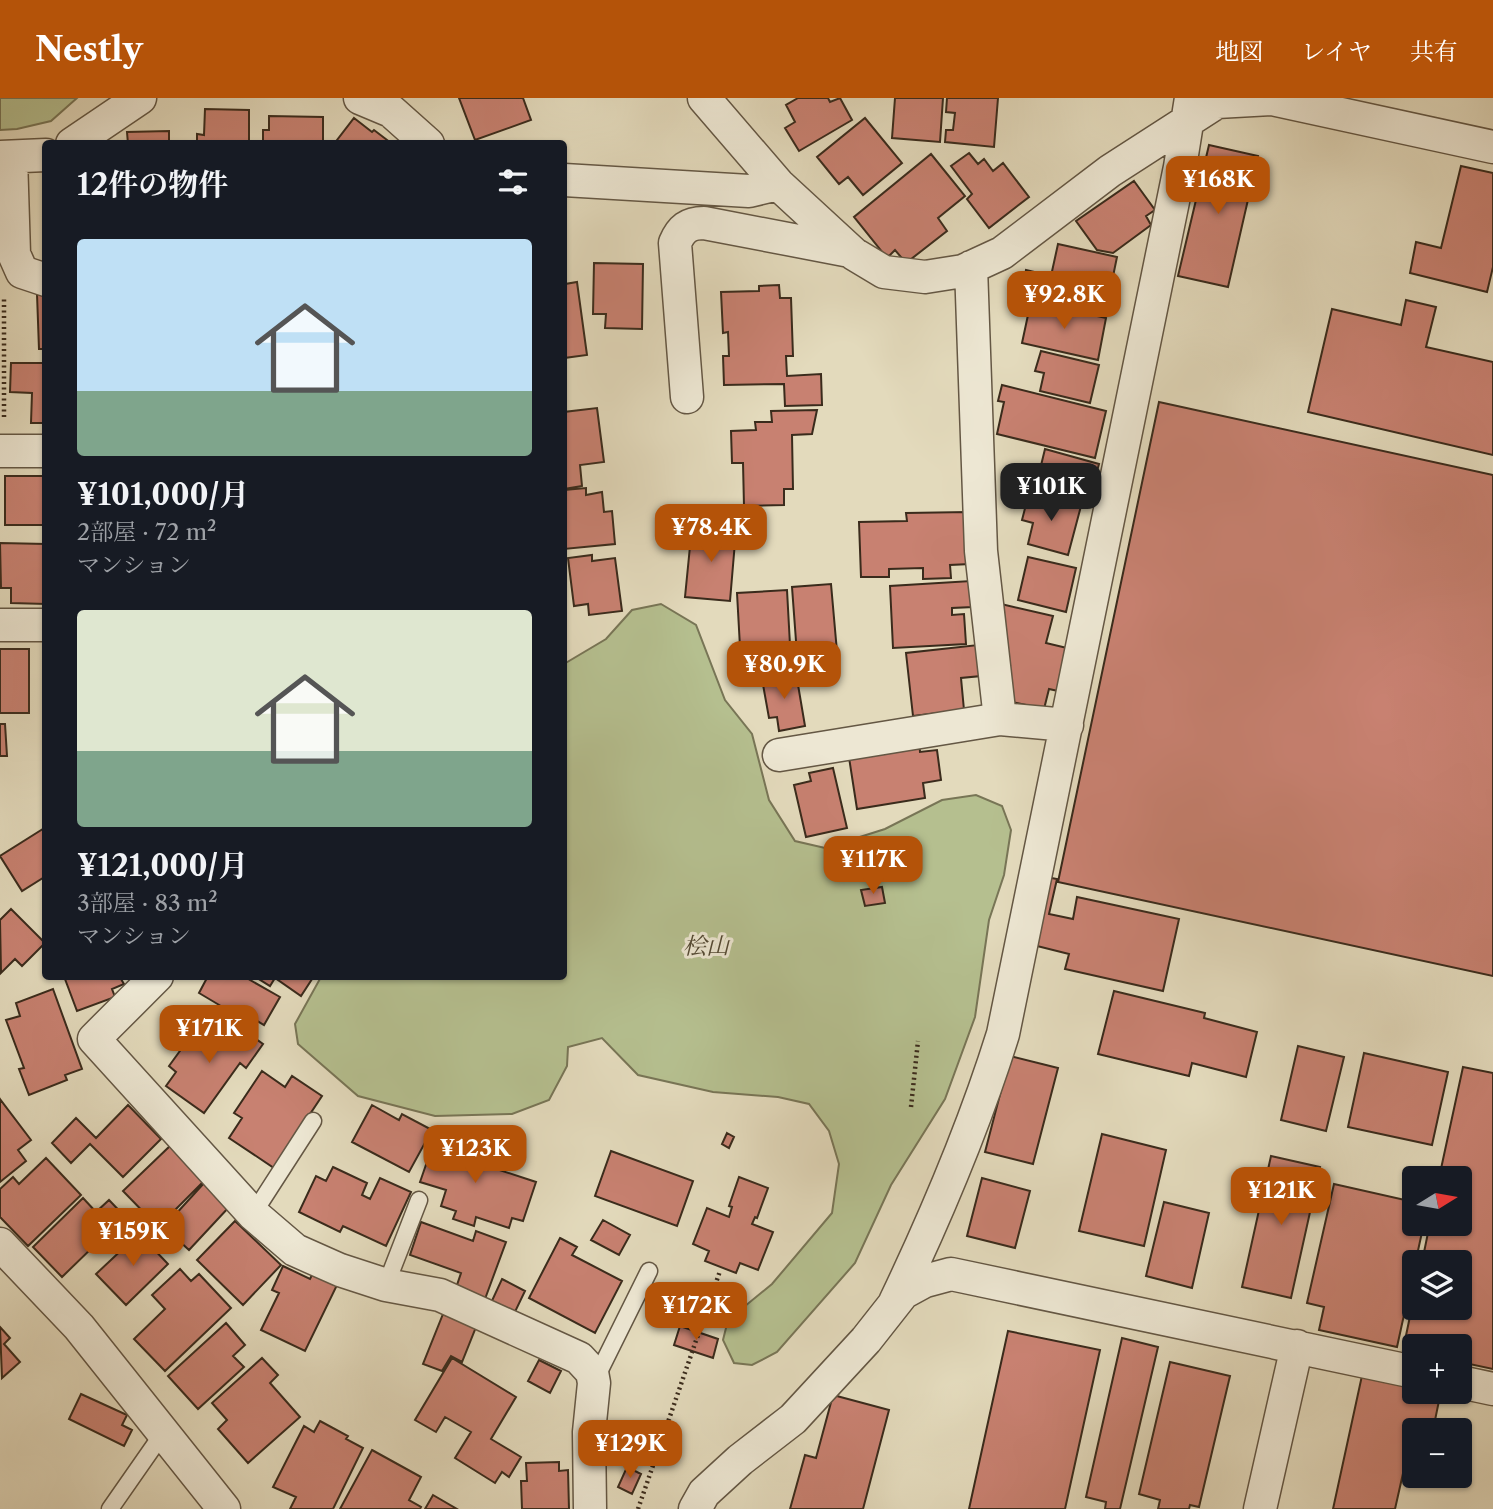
<!DOCTYPE html>
<html lang="ja">
<meta charset="utf-8">
<style>
:root{--surface:#171b24;--page:#20242c;--text:#f1f3f6;--muted:#9ea1a6;--accent:#b45309}
body{margin:0;font-family:"Libre Caslon Text","Noto Serif JP",serif;background:var(--page);color:var(--text);height:100vh;display:flex;flex-direction:column;font-size:26px;white-space:nowrap}
*{box-sizing:border-box;margin:0}
p{font-size:23px;color:var(--muted)}
.icon{flex:none;width:38px;height:38px;fill:none;stroke:currentColor;stroke-width:2;stroke-linecap:round;stroke-linejoin:round}
.map{position:relative;flex:1;overflow:hidden}
.drawer{position:absolute;left:42px;top:42px;width:525px;height:840px;display:flex;flex-direction:column;background:var(--surface);border-radius:7px;box-shadow:0 2px 5px #0004}
.drawer>*{flex:none}
.needle{width:46px;rotate:79deg}
.controls{position:absolute;left:1402px;top:1068px;display:grid;gap:14px}
.controls a{display:grid;place-items:center;width:70px;height:70px;border-radius:7px;background:var(--surface);box-shadow:0 2px 5px #0004;font-size:35px}
.price{position:absolute;translate:-50% -60px;padding:0 16px;border-radius:14px;background:var(--accent);color:#fff;font-size:23px;line-height:46px;filter:drop-shadow(0 2px 4px #0008)}
.price::after{content:'';position:absolute;left:50%;top:42px;width:21px;height:16px;margin-left:-10px;background:inherit;clip-path:polygon(0 0,100% 0,50% 100%)}
.price.selected{background:#222;color:#fff}
ul{padding:0;list-style:none}
li{display:grid;align-content:center;gap:14px;height:371px;padding:0 35px}
li span{display:grid;place-items:center;height:217px;border-radius:7px;color:#555}
li>.icon{margin-inline-start:auto}
span .icon{width:126px;height:126px;fill:#fffc;stroke-width:1}
li b{font-size:30px}
h2{display:flex;justify-content:space-between;align-items:center;height:84px;padding:0 35px;font-size:30px}
header{display:flex;align-items:center;gap:42px;box-sizing:border-box;height:98px;padding:0 35px;background:var(--accent);color:#fff}
header strong{font-size:33px}
nav{display:flex;gap:38px;margin-inline-start:auto;font-size:24px}
.map>svg:first-child{display:block}
.green{fill:#b5bf8f;stroke:#787556;stroke-width:2}
.building{fill:#c88171;stroke:#3a2b1c;stroke-width:2}
.lines{fill:none;stroke-linecap:round;stroke-linejoin:round}
.service-casing{stroke:#645744;stroke-width:19}
.minor-casing{stroke:#645744;stroke-width:35}
.path{stroke:#3a2b1c;stroke-width:4.5;stroke-dasharray:2 3.5;stroke-linecap:butt}
.service{stroke:#ede7d3;stroke-width:16}
.minor{stroke:#ede7d3;stroke-width:32}
.labels{text-anchor:middle;dominant-baseline:central;stroke-width:6;stroke-linejoin:round;paint-order:stroke}
.park-label{font-size:23px;font-style:italic;fill:#534933;stroke:#ede7d3}
</style>
<header>
<strong>Nestly</strong>
<nav><a>地図</a><a>レイヤ</a><a>共有</a></nav>
</header>
<div class="map">
<svg width="1493" height="1411" viewBox="0 0 1493 1411">
<rect width="100%" height="100%" fill="#e3dabc"/>
<filter id="stains"><feTurbulence type="fractalNoise" baseFrequency=".00286" numOctaves="4"/><feColorMatrix values="0 0 0 0 .2 0 0 0 0 .09 0 0 0 0 .02 0 0 0 .5 -.17"/></filter>
<radialGradient id="worn" r=".72"><stop offset=".6" stop-color="#630" stop-opacity="0"/><stop offset="1" stop-color="#630" stop-opacity=".3"/></radialGradient>
<path class="green" d="M0,0H77L51,23L17,31L0,32Z
M661,506L696,527L725,602L752,636L769,702L795,743L825,750L885,731L942,702L976,697L1002,708L1011,732L1004,777L989,822L975,919L945,1001L891,1087L855,1165L777,1254L752,1267L734,1265L723,1242L728,1222L772,1186L832,1115L839,1066L829,1033L809,1006L778,999L713,994L638,977L602,940L568,949L567,968L549,1002L512,1016L435,1018L358,998L298,946L295,926L321,879L564,878V566L606,541L632,512Z"/>
<path class="building" d="M459,0H523L531,22L475,42Z
M798,0H828L830,4L840,0L852,22L799,53L785,30L795,24L786,7Z
M895,0H943L940,44L892,40Z
M947,0H998L994,49L945,44L946,32H953L955,15L946,14Z
M205,11L249,12V46H197V36L204,37Z
M269,18L323,19V46H263V32H269Z
M354,20L372,34L374,32L391,45L334,46Z
M865,20L902,65L863,97L848,79L839,86L817,59Z
M169,33V46H128L127,34Z
M1209,47L1258,58L1228,189L1178,178Z
M969,55L978,66L984,61L993,73L1003,65L1029,99L989,130L967,101L972,96L951,68Z
M931,56L965,98L938,120L947,133L906,165L895,152L887,160L854,119Z
M1461,68L1493,75V169L1487,194L1410,175L1416,144L1441,150Z
M1134,83L1155,112L1146,118L1151,127L1113,155L1097,152L1076,123Z
M1058,146L1117,159L1111,188L1098,185L1092,213L1021,198L1026,172L1051,178Z
M594,165L643,166L642,231L605,230L606,216H593Z
M564,177L565,186L577,184L587,257L564,260Z
M779,187L780,200H791L793,258H786L787,278L821,276L822,307L785,308L784,286L724,287L723,258H729L728,234L723,235L721,194L759,193V188Z
M37,196H46V251H39Z
M1406,202L1436,209L1426,249L1493,264V357L1308,314L1332,211L1401,227Z
M1031,203L1106,220L1098,262L1022,245Z
M1041,253L1099,267L1090,305L1040,293L1044,275L1035,273Z
M11,265H46V325H31L32,295L10,294Z
M1002,287L1106,313L1095,360L997,336L1004,304L998,303Z
M1159,304L1493,377V878L1058,784Z
M597,310L604,364L580,367L582,388L564,391V314Z
M817,312L812,336L792,337L793,391H784V407L744,408L743,365H732L731,333L756,332L755,324H772L771,313Z
M1045,351L1099,366L1089,401L1036,388Z
M5,378H46V427H5Z
M586,390V397L602,394L604,414L612,413L615,446L564,451V392Z
M1029,395L1081,408L1068,457L1028,446L1033,425L1022,422Z
M968,414L970,466L950,467L951,480L923,481V470L889,471V479H861L859,424L907,423L906,415Z
M692,428L736,432L730,503L685,499Z
M0,445L46,446V506L11,505V490H1Z
M592,457V463L615,460L622,513L589,517L588,506L574,508L568,460Z
M1028,459L1076,470L1066,514L1018,502Z
M971,483L973,509L952,510V517L964,516L966,546L893,550L890,488Z
M831,486L837,554L832,555L833,567L798,570L792,489Z
M787,492L790,547H786L787,568L762,569L761,548L740,549L737,495Z
M1001,506L1053,518L1046,545L1067,550L1058,593L1049,591L1044,611L1003,602L1010,568L999,566Z
M978,547L981,578L961,580L964,612L913,618L906,555Z
M0,551H29V615H0Z
M796,575L805,628L779,633L777,619L769,620L762,581Z
M0,626H5L7,658H0Z
M919,643L920,654L937,652L941,682L923,685L925,700L857,711L848,653Z
M833,670L847,730L806,739L794,687L811,683L809,675Z
M46,729V778L22,793L0,758Z
M1041,778L1057,781L1049,816L1073,821L1077,799L1179,821L1163,893L1065,871L1069,856L1033,847Z
M882,789L885,805L865,808L861,792Z
M11,811L45,845L22,868L15,861L1,875L0,822Z
M71,878H126L121,881L124,886L112,891L115,899L77,913L65,881Z
M208,878H243L280,899L264,927L239,912L236,917L199,895Z
M254,878H314L301,898L275,880L270,888Z
M53,891L82,971L65,977L67,982L29,997L19,971L24,970L6,922L20,918L16,905Z
M1114,893L1205,915L1204,920L1257,934L1246,979L1192,965L1189,978L1098,956Z
M201,924L232,946L242,931L263,946L246,970L240,965L204,1015L166,988L176,974L169,968Z
M1298,948L1344,959L1326,1033L1281,1022Z
M1364,955L1448,974L1432,1047L1348,1029Z
M1010,958L1058,970L1033,1066L985,1054Z
M1463,969L1493,975V1271L1460,1264V1248H1414V1254L1403,1252L1414,1199V1209H1460V1164H1422L1430,1125H1460V1080H1439Z
M262,973L285,989L292,978L322,998L274,1070L229,1040L242,1020L234,1015Z
M0,1001L31,1042L18,1052L26,1063L0,1084Z
M128,1007L161,1041L123,1079L90,1046L71,1065L52,1045L76,1020L96,1040Z
M372,1007L399,1022L402,1016L432,1032L409,1074L352,1044Z
M438,1032L466,1041L460,1059L536,1084L523,1123L512,1120L509,1130L476,1119L474,1128L453,1121L456,1113L441,1108L446,1092L420,1084Z
M727,1035L734,1039L729,1050L722,1046Z
M1102,1036L1166,1052L1144,1148L1079,1133Z
M171,1047L205,1082L158,1129L123,1093Z
M611,1053L693,1083L677,1128L595,1098Z
M1271,1058L1320,1069L1291,1200L1242,1189Z
M46,1060L81,1097L28,1148L0,1119V1091L13,1079L19,1086Z
M333,1069L367,1085L362,1097L370,1101L380,1080L411,1094L386,1148L343,1128L340,1134L299,1114L316,1078L326,1083Z
M739,1079L768,1090L757,1120L755,1119L752,1126L773,1134L758,1172L740,1165L736,1175L705,1163L709,1153L693,1146L707,1110L729,1119L732,1109L729,1108Z
M982,1080L1030,1093L1015,1150L967,1138Z
M205,1084L230,1108L189,1152L164,1129Z
M1334,1086L1414,1104V1125H1424L1397,1249L1319,1232L1324,1209L1307,1205Z
M83,1100L96,1114L109,1102L130,1124L105,1148L99,1143L62,1179L33,1149Z
M1164,1104L1209,1115L1192,1190L1146,1178Z
M603,1122L630,1137L619,1157L591,1142Z
M235,1123L281,1167L243,1207L197,1162Z
M421,1124L473,1143L476,1133L506,1144L485,1201L456,1190L461,1175L410,1157Z
M144,1131L153,1141L148,1145L168,1166L126,1207L96,1176Z
M560,1140L577,1149L572,1157L622,1183L595,1235L529,1200Z
M283,1168L310,1181L314,1173L338,1185L305,1253L261,1232L279,1195L272,1192Z
M180,1171L191,1183L199,1176L231,1210L165,1273L134,1241L165,1211L152,1197Z
M502,1181L525,1193L513,1218L490,1207Z
M443,1216L476,1229L462,1264L451,1258L442,1273L423,1266Z
M226,1225L245,1247L233,1258L244,1269L198,1311L168,1278Z
M680,1228L718,1241L713,1260L674,1247Z
M0,1229L10,1240L4,1246L20,1264L2,1280Z
M1008,1233L1100,1252L1065,1411H969Z
M1122,1240L1158,1249L1120,1411H1105L1106,1404L1086,1399Z
M262,1260L278,1277L270,1285L300,1319L248,1365L218,1331L227,1322L212,1305Z
M452,1260L516,1299L491,1341L521,1359L509,1379L502,1374L495,1385L455,1360L471,1334L445,1319L436,1334L415,1322Z
M539,1262L561,1273L550,1295L528,1283Z
M1170,1264L1230,1278L1199,1409L1190,1407L1189,1411H1158L1160,1402L1139,1396Z
M1363,1273L1414,1284V1293H1441L1433,1332H1414V1373L1404,1371L1395,1411H1333Z
M81,1296L127,1317L122,1327L132,1332L124,1348L69,1321Z
M833,1297L889,1312L863,1411H790L805,1357L816,1360Z
M320,1323L348,1338L346,1341L363,1350L333,1411H290L296,1399L273,1389L304,1328L314,1334Z
M372,1352L421,1379L409,1402L421,1409L420,1411H340Z
M559,1364V1373L568,1372L569,1411H522L521,1383H527L526,1365Z
M627,1369L641,1376L632,1396L618,1389Z
M433,1397L457,1411H425Z"/>
<g class="lines">
<g class="service-casing">
<path id="service" d="M253,1116L313,1023
M386,1187L419,1102
M594,1284L649,1173
M110,1411L163,1335"/>
</g>
<g class="minor-casing">
<path id="minor" d="M360,0L391,13L428,46
M704,0L778,86L854,156L884,174L925,179L963,173L1002,155L1110,73L1217,4L1272,1L1493,49
M72,46L140,0
M0,59L46,57
M11,59L14,156L22,174L46,182
M564,82L749,93L778,86
M971,169L981,453L1000,621
M687,299L675,145C681,131 688,125 704,125L850,153
M0,353H46
M0,527H46
M779,657L1000,621L1067,627
M157,878L94,941L253,1116L295,1152L340,1172L386,1187L440,1197L579,1260L592,1274L594,1285L589,1334L590,1411
M0,1146L79,1229L224,1411
M895,1204C937,1116 974,1029 1003,936L1180,69L1191,0
M1460,1284L1493,1291
M695,1411L704,1395L740,1362L793,1321L866,1242L903,1195L925,1183L951,1176L1414,1274
M1260,1411L1297,1248"/>
</g>
<path class="path" d="M4,319V201
M911,1009L918,943
M638,1411L720,1173"/>
<use href="#service" class="service"/>
<use href="#minor" class="minor"/>
</g>
<g class="labels">
<g class="park-label">
<text x="706" y="848">桧山</text>
</g>
</g>
<rect width="100%" height="100%" filter="url(#stains)"/>
<rect width="100%" height="100%" fill="url(#worn)"/>
</svg>
<div class="controls">
<a><svg class="needle" viewBox="-14 -14 28 28"><path d="M0-13l5 13h-10z" fill="#e53935"/><path d="M0 13l5-13h-10z" fill="#9ea1a6"/></svg></a>
<a><svg class="icon" aria-label="layers" viewBox="0 0 24 24"><path d="M12 4l9 5-9 5-9-5zM3 14l9 5 9-5"/></svg></a>
<a>+</a>
<a>−</a>
</div>
<b class="price" style="left:1218px;top:118px">¥168K</b>
<b class="price" style="left:1064px;top:233px">¥92.8K</b>
<b class="price selected" style="left:1051px;top:425px">¥101K</b>
<b class="price" style="left:711px;top:466px">¥78.4K</b>
<b class="price" style="left:784px;top:603px">¥80.9K</b>
<b class="price" style="left:873px;top:798px">¥117K</b>
<b class="price" style="left:209px;top:967px">¥171K</b>
<b class="price" style="left:475px;top:1087px">¥123K</b>
<b class="price" style="left:1281px;top:1129px">¥121K</b>
<b class="price" style="left:133px;top:1170px">¥159K</b>
<b class="price" style="left:696px;top:1244px">¥172K</b>
<b class="price" style="left:630px;top:1382px">¥129K</b>
<section class="drawer">
<h2>12件の物件<svg class="icon" aria-label="filters" viewBox="0 0 24 24"><path d="M4 7h16M4 17h16"/><circle cx="9" cy="7" r="2"/><circle cx="15" cy="17" r="2"/></svg></h2>
<ul>
<li><span style="background:linear-gradient(#bfe0f5 70%,#7fa58c 0)"><svg class="icon" aria-label="home" viewBox="0 0 24 24"><path d="M3 11l9-7 9 7M6 9v11h12V9"/></svg></span><div><b>¥101,000/月</b><p>2部屋 · 72 m²</p><p>マンション</p></div></li>
<li><span style="background:linear-gradient(#dfe7d0 65%,#7fa58c 0)"><svg class="icon" aria-label="home" viewBox="0 0 24 24"><path d="M3 11l9-7 9 7M6 9v11h12V9"/></svg></span><div><b>¥121,000/月</b><p>3部屋 · 83 m²</p><p>マンション</p></div></li>
</ul>
</section>
</div>
